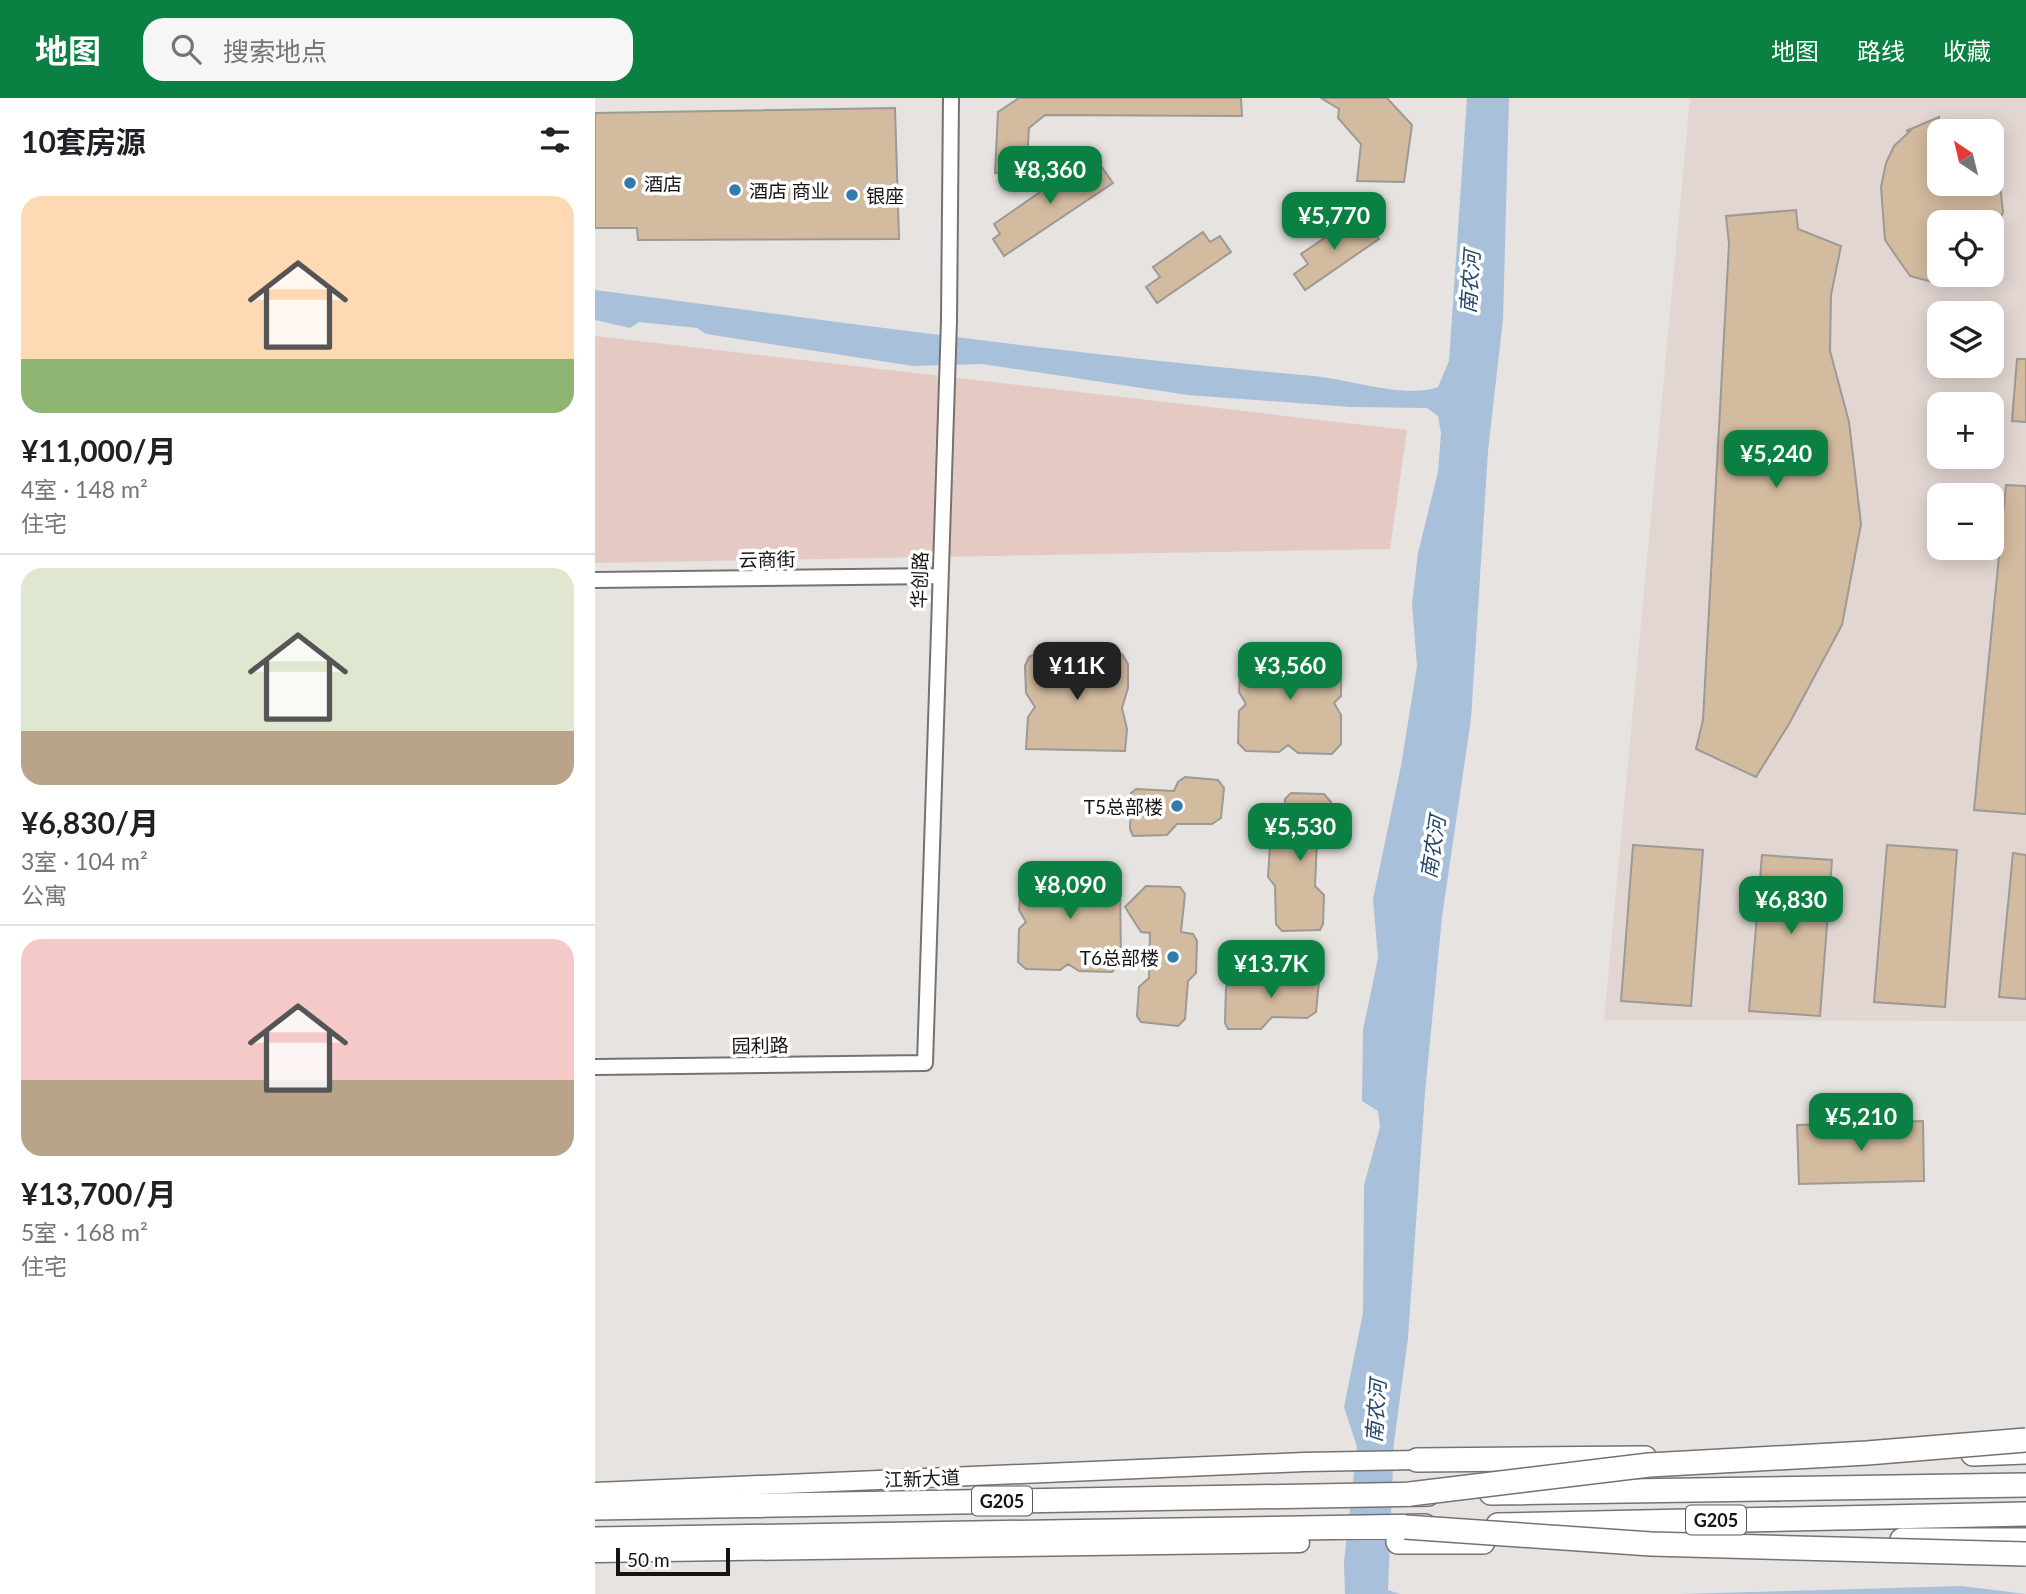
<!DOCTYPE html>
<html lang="zh">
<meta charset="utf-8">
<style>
:root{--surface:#fff;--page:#f6f6f6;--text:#202124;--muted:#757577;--line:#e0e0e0;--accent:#0b8043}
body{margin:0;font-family:Lato,"Noto Sans SC",sans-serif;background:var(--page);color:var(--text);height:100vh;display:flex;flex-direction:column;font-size:26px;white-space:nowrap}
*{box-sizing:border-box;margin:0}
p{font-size:23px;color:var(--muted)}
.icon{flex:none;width:38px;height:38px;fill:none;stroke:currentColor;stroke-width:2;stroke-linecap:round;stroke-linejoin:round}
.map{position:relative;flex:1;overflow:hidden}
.panel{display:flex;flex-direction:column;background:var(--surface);width:595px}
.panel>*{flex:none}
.needle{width:46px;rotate:325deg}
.controls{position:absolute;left:1332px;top:21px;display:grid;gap:14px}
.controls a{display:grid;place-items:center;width:77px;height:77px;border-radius:14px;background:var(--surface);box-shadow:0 4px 18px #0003;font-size:35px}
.scale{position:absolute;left:21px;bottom:18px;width:114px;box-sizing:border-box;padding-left:7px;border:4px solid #151413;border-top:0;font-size:19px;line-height:24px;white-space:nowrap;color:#151413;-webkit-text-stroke:5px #fff;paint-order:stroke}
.price{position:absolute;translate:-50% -60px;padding:0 16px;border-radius:14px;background:var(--accent);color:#fff;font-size:23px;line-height:46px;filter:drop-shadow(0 2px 4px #0008)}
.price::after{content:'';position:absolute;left:50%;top:42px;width:21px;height:16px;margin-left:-10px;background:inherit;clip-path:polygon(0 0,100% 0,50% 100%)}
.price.on{background:#222;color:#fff}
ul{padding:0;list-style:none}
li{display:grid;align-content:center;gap:14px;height:371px;padding:0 21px}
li+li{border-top:2px solid var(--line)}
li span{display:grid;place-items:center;height:217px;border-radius:21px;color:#555}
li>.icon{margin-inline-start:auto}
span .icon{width:126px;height:126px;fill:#fffc;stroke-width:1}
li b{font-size:30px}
h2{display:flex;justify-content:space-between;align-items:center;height:84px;padding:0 21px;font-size:30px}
header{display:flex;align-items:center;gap:42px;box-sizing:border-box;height:98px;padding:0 35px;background:var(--accent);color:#fff}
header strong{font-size:33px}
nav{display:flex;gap:38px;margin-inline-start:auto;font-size:24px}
.search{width:490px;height:63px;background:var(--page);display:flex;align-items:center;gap:18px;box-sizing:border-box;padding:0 24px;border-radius:21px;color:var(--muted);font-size:26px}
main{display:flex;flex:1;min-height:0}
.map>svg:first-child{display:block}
.built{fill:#e2d6d2;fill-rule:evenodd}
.green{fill:#e4cac2}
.water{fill:#a9c0db}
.building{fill:#d3bba0;stroke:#9c9996;stroke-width:2}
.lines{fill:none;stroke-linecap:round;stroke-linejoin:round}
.minor-casing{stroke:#767271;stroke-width:18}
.tertiary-casing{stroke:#767271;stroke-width:21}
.trunk-casing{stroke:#767271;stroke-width:26}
.minor{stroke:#fff;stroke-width:14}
.tertiary{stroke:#fff;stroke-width:18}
.trunk{stroke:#fff;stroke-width:23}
.trunk-bridge-casing{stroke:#767271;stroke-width:26;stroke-linecap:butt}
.trunk-bridge{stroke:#fff;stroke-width:23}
.poi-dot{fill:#307caf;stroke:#fff;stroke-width:2.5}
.labels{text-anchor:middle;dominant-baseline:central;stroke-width:7;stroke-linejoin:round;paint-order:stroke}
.shield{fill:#fff;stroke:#5b5a5a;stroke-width:2}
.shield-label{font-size:18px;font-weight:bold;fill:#151413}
.poi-label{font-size:19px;fill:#151413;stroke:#fff;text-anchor:start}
.street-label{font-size:19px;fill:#151413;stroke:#fff}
.water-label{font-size:21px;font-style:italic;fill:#25476d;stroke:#fff}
</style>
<header>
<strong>地图</strong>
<div class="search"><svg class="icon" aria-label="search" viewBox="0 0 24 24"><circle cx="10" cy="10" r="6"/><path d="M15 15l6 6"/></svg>搜索地点</div>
<nav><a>地图</a><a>路线</a><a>收藏</a></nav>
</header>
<main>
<section class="panel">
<h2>10套房源<svg class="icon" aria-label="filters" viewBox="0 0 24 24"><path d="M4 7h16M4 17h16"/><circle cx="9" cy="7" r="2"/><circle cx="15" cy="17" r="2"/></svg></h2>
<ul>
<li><span style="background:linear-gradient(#ffd9b3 75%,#8fb573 0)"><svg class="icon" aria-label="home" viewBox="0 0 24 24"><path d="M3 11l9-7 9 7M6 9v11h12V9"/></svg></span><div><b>¥11,000/月</b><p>4室 · 148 m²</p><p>住宅</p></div></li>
<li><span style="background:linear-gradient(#dfe7d0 75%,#b9a48a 0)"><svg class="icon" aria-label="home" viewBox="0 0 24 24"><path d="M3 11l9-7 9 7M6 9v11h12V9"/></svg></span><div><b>¥6,830/月</b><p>3室 · 104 m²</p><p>公寓</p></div></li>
<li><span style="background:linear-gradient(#f6c9c9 65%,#b9a48a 0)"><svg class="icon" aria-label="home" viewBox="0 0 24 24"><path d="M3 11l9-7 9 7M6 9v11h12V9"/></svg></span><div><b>¥13,700/月</b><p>5室 · 168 m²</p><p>住宅</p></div></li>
</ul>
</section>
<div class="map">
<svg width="1431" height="1496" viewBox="0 0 1431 1496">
<rect width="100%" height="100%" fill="#e7e3e1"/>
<path class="built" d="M1095,0H1431V923L1009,922ZM1344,33H1396V86H1344ZM1344,124H1396V177H1344ZM1344,215H1396V268H1344ZM1344,306H1396V359H1344ZM1344,397H1396V450H1344Z"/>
<path class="green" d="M0,238L812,332L795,451L0,465Z"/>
<path class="water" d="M872,0H914L908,221L893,353L876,621L847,819L830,995L813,1240L799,1345L793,1492L805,1496H750L749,1464L762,1349L749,1309L768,1215L769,1087L785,1029L783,1013L767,1003L768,932L783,860L778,801L806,668L822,568L817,506L823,455L843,374L846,335L843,318L832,310L756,309L593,297L387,266L318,268L111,236L102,230L44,224L35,230L0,222V192C239,223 478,257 718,278C754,281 810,301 843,289L854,263Z
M1367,1488L1431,1496H1084Z"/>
<path class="building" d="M424,0H646L647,18L450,17L434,30L431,77L400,75L403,14Z
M726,0H792L817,27L809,84L762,83L766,46L743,20L744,11Z
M300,10L304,141L43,142L42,130H0V15Z
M1344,19V23L1368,29V33H1344V86H1405L1408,114L1404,124H1344V182L1337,184L1315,178L1290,142L1286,89L1291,65L1299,48L1315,33H1311Z
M490,63L497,74L506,68L518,85L409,158L398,141L405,136L399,126Z
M1201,112L1203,131L1246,148L1236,197L1235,253L1254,324L1266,426L1247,527L1194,626L1161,679L1101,651L1108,622L1134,146L1131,118Z
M756,122L763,132L773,125L784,141L710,192L699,176L713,166L706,156Z
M608,134L615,144L625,138L636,154L562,205L551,189L565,179L558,169Z
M1422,261H1431V324L1417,323Z
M1411,387L1431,388V716L1379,712Z
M684,552L696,561L703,554H736L746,566V598L739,605L746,617V646L737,656L703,655L693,647L684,654L651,653L643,645L644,613L651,606L644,594L646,559L654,554Z
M440,556H474L483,565L492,558L527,556L533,566V590L527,610L532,631L530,653L431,651L433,619L440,609L431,595L430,568L434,559Z
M590,679L623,682L629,690L626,720L617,726H582L572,737L538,738L535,731L536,695L541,691L579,693L583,684Z
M696,695L729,696L736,704V735L731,742H722L720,788L729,797L728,826L725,832L687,833L681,826L680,788L673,779L675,747L679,741L691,739L690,701Z
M1038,747L1108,752L1096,908L1026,903Z
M1292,747L1362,752L1350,909L1279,904Z
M1418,755L1431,757V901L1404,899Z
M1167,757L1237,762L1225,918L1154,913Z
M464,771L476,779L483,772H517L525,782L526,864L517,874L484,873L473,866L465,872L431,871L423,864L424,831L431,824L424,812L427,777L434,772Z
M551,788L585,789L590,796L586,834L598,836L602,843L601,875L593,883L590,921L583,928L546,924L542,918L544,889L554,880L555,835L546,834L530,809Z
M684,873L718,875L724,884L721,914L712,920L677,919L666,931H633L630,925L631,889L636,884L674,887L678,877Z
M1328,1023L1329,1083L1204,1086L1202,1027Z"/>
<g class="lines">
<g class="minor-casing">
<path id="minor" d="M0,482L343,478
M0,969L330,965L354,222L356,0"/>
</g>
<g class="tertiary-casing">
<path id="tertiary" d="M0,1394L709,1364L822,1362
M0,1455L705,1445"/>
</g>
<g class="trunk-casing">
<path id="trunk" d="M1378,1356L1431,1354
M822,1362L1050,1360
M896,1395L1431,1387
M0,1410L833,1396
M903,1427L1431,1416
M0,1441L830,1428
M1307,1442H1431
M803,1444H888"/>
</g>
<use href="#minor" class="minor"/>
<use href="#tertiary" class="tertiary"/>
<use href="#trunk" class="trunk"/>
<g class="trunk-bridge-casing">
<path id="trunk-bridge" d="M815,1396L1054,1367L1272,1355L1431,1342
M810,1429L1056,1446L1431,1456"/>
</g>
<use href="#trunk-bridge" class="trunk-bridge"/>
</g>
<g class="poi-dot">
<circle cx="35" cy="85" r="7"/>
<circle cx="140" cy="92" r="7"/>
<circle cx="257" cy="97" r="7"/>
<circle cx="582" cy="708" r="7"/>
<circle cx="578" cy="859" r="7"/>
</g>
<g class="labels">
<g class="shield">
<rect x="377" y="1388.5" width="60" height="29" rx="5"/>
<rect x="1091" y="1407.5" width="60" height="29" rx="5"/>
</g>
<g class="shield-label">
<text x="407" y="1403">G205</text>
<text x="1121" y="1422">G205</text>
</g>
<g class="poi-label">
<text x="49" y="85">酒店</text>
<text x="154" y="92">酒店 商业</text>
<text x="271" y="97">银座</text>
<text x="568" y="708" text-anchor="end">T5总部楼</text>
<text x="564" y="859" text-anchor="end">T6总部楼</text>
</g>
<g class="street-label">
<text transform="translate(172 461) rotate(-1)">云商街</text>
<text transform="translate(324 482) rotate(-88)">华创路</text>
<text transform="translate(165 947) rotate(-1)">园利路</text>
<text transform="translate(327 1380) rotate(-2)">江新大道</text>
</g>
<g class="water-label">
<text transform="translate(874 184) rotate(-86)">南农河</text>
<text transform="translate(837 749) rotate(-81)">南农河</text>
<text transform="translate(780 1313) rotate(-86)">南农河</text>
</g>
</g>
</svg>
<div class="controls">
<a><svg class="needle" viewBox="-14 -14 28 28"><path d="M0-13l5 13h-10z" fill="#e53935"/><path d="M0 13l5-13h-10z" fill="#757577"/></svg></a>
<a><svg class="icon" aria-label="locate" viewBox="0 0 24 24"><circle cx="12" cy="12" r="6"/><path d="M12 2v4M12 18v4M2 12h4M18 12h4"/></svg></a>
<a><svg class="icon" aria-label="layers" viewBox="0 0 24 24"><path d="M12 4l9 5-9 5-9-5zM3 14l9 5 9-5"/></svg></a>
<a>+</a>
<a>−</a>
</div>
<div class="scale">50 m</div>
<b class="price" style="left:455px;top:108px">¥8,360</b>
<b class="price" style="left:739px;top:154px">¥5,770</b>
<b class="price" style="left:1181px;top:392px">¥5,240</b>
<b class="price on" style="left:482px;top:604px">¥11K</b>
<b class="price" style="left:695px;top:604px">¥3,560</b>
<b class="price" style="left:705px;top:765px">¥5,530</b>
<b class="price" style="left:475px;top:823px">¥8,090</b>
<b class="price" style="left:1196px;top:838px">¥6,830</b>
<b class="price" style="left:676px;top:902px">¥13.7K</b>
<b class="price" style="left:1266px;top:1055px">¥5,210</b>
</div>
</main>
